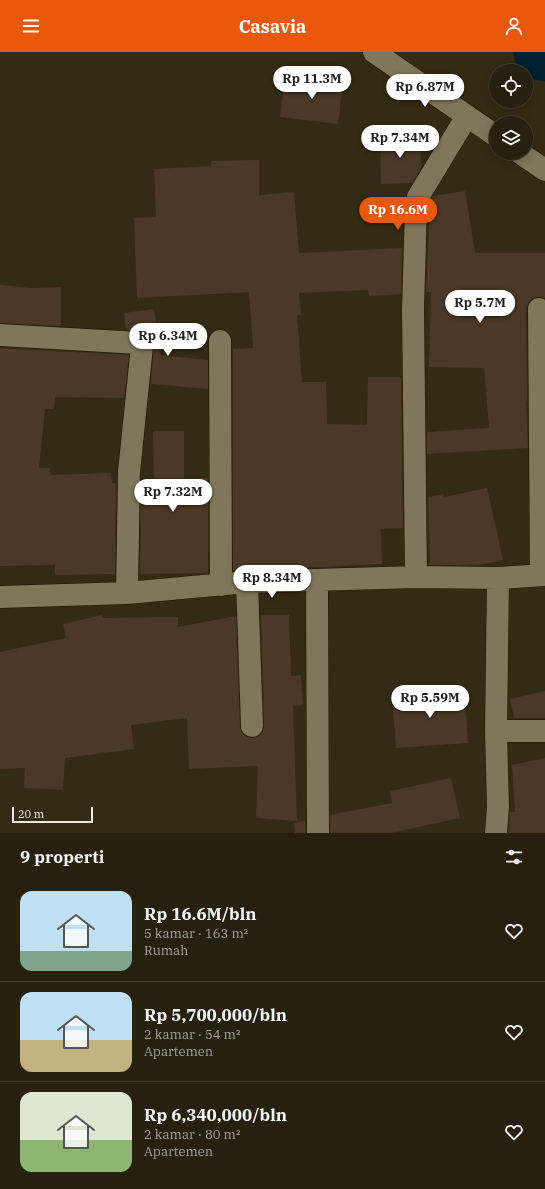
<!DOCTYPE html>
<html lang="id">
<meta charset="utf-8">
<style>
:root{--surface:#27200f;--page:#2f2818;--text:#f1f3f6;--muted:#a4a39e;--line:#433e2f;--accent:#ea580c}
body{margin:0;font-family:"IBM Plex Serif",serif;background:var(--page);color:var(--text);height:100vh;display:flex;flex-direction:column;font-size:15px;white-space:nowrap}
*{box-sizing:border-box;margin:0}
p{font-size:13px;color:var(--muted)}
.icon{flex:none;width:22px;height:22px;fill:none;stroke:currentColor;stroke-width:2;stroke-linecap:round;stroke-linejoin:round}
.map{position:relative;height:781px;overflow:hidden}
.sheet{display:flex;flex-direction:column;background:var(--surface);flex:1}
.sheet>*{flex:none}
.fabs{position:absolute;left:489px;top:12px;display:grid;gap:8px}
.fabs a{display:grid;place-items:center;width:44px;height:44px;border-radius:50%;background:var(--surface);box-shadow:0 2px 10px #0003,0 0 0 1px var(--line);font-size:20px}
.scale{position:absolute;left:12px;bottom:10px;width:81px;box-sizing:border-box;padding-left:4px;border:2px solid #efeadb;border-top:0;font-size:11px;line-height:14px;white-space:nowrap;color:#efeadb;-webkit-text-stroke:3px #342b14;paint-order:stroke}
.price{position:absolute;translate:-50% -34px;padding:0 9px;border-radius:14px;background:#fff;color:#222;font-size:13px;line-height:26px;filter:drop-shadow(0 1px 2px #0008)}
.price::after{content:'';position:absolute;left:50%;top:24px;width:12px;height:9px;margin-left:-6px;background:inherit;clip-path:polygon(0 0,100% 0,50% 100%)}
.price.on{background:var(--accent);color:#fff}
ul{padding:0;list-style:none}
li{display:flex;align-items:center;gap:12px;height:100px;padding:0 20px}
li+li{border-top:1px solid var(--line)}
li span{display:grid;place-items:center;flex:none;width:112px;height:80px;border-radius:12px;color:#555}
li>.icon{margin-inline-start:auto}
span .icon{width:48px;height:48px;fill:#fffc;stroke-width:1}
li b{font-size:17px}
h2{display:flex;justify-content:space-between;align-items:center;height:48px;padding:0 20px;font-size:17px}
header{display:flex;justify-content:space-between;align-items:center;height:52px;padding:0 20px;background:var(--accent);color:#fff;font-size:18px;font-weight:700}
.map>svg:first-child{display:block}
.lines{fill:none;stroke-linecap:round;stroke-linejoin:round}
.river{stroke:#012030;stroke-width:49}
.building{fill:#4c3826}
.street-casing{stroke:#1c1300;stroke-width:23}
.street{stroke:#80765c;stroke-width:22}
</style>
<header><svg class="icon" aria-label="menu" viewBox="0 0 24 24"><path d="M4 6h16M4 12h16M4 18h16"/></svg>Casavia<svg class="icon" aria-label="person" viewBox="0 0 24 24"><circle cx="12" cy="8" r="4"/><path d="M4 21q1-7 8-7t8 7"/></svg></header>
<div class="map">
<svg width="545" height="781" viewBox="0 0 545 781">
<rect width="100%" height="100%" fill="#342b14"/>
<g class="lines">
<path class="river" d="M538,0L545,5"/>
</g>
<path class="building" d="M285,25L343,32L338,72L280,65Z
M420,84L421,116L412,131L381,132L380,85Z
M259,108V143L294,140L299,201L402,196L401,242L369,244L368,238L299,241L301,263H297L302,330H326L327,372L367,373L368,325H401L403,476L381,477L382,512L233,519V297L253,296L249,240L137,246L134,166L156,165L154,117L211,114V109Z
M465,139L475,201H545V246L539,245L532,246L528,251L526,257L527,349H526L528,396L427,402V380L489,376L484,316L429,315L431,240H426L430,150L433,144Z
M0,233L31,236L61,235V274L0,271Z
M154,257L160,303L208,308V337L151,332L154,290L148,282L140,279L126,278L124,261Z
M0,296L129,303L124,346L55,345L54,357H45L39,416H50L51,423L111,421L112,431H116L115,522L55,523V513L0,514Z
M153,379H184V427L208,426V521L140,522L141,430L154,429Z
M487,436L503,508L480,513H430L428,445L443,442L444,445Z
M102,563V566L178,565V575L236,564L240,674L242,681L246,685L252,686L259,684L263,680L264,674L261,563H289L291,624L301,623L303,653L293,654L297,769L256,766L258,714L189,717L187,666L131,673L134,697L65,706L63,738L24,736L25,716L0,717V600L66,586L63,572Z
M464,638L468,691L396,696L392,644Z
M545,639V666H514L510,647Z
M545,706V781H509L510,760H515L512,713Z
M451,726L460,766L391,781H330V763L392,751L390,739Z
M305,769L306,781H295L294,771Z"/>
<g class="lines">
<g class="street-casing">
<path id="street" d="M374,0L496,84
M520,101L545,118
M539,257L541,523
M0,283L139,291L142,294L129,420L127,541
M220,289L221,533
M416,525L413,257L416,155L418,145L467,64
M317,529L318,781
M247,530L252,674
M0,545L127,541L247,530L416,525L498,526L545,523
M496,679H545
M496,781L498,755L496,679L498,526"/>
</g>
<use href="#street" class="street"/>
</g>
</svg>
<div class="fabs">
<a><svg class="icon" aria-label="locate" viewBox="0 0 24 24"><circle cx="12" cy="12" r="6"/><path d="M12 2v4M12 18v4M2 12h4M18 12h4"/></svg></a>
<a><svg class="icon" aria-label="layers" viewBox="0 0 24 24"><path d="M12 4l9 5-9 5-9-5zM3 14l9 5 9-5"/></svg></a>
</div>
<div class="scale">20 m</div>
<b class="price" style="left:312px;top:48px">Rp 11.3M</b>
<b class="price" style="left:425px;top:56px">Rp 6.87M</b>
<b class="price" style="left:400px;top:107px">Rp 7.34M</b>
<b class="price on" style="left:398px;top:179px">Rp 16.6M</b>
<b class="price" style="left:480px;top:272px">Rp 5.7M</b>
<b class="price" style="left:168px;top:305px">Rp 6.34M</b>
<b class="price" style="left:173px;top:461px">Rp 7.32M</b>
<b class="price" style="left:272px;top:547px">Rp 8.34M</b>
<b class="price" style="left:430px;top:667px">Rp 5.59M</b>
</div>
<section class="sheet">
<h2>9 properti<svg class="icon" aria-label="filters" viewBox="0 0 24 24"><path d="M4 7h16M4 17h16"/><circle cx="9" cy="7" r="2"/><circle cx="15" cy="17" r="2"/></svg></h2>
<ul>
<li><span style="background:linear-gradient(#bfe0f5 75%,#7fa58c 0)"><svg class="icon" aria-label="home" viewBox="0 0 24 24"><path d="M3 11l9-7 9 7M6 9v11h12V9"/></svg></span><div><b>Rp 16.6M/bln</b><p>5 kamar · 163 m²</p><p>Rumah</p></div><svg class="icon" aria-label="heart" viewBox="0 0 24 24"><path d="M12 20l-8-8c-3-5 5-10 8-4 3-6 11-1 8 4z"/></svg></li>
<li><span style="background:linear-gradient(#bfe0f5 60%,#c2b280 0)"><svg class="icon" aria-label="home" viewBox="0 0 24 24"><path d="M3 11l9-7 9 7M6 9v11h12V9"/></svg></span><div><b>Rp 5,700,000/bln</b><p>2 kamar · 54 m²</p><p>Apartemen</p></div><svg class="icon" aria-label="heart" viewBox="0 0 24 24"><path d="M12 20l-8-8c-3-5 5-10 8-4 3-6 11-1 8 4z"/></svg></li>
<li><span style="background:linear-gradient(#dfe7d0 60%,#8fb573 0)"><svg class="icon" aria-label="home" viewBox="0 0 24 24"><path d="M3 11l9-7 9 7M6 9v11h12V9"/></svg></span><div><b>Rp 6,340,000/bln</b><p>2 kamar · 80 m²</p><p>Apartemen</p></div><svg class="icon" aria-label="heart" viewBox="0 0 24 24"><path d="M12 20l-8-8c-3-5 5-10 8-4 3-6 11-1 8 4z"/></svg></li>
</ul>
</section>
